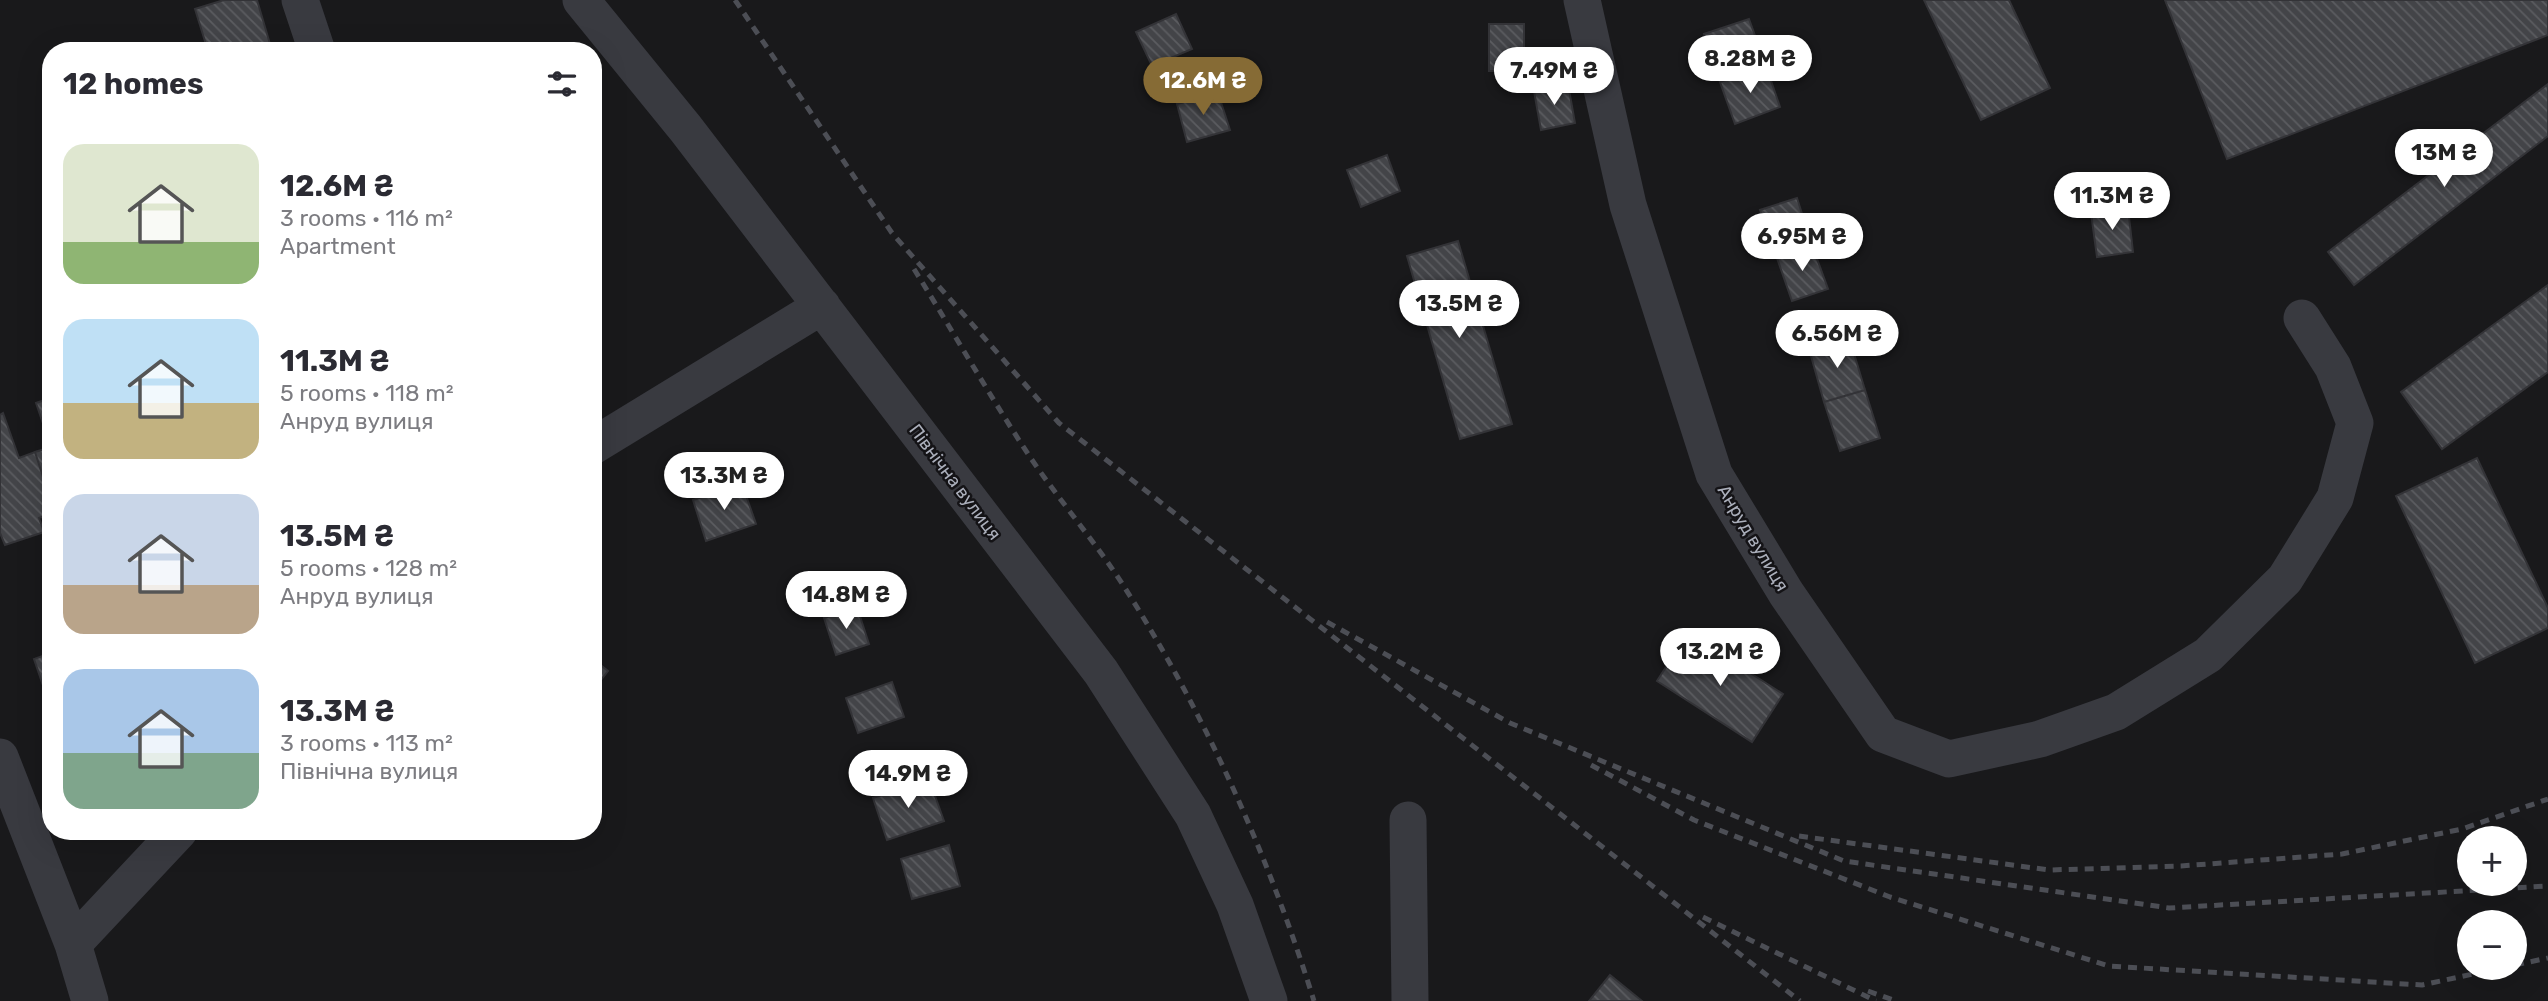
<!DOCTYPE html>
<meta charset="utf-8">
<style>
:root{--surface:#fff;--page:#f2f2f3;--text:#2b2b33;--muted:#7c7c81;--accent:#866b35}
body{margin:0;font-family:Rubik,sans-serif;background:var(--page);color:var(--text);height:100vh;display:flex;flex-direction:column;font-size:26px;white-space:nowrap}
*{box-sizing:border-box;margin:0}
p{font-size:23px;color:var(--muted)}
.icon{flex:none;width:38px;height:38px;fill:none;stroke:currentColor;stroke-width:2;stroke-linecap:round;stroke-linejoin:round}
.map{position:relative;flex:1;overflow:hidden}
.drawer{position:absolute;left:42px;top:42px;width:560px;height:798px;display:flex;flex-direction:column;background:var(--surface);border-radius:28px;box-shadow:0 7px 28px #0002}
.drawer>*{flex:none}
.fabs{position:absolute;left:2457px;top:826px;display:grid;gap:14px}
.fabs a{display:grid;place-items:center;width:70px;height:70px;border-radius:50%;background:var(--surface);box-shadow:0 7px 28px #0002;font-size:35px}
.price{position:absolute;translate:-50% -60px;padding:0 16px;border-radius:24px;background:#fff;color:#222;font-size:23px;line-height:46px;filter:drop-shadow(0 2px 4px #0008)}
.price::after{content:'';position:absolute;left:50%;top:42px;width:21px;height:16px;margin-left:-10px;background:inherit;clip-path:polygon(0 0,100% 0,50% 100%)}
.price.on{background:var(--accent);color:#fff}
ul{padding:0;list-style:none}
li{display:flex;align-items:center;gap:21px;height:175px;padding:0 21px}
li span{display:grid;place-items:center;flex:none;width:196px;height:140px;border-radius:21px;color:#555}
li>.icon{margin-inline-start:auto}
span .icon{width:84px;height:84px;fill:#fffc;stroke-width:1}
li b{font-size:30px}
h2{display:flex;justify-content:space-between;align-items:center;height:84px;padding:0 21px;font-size:30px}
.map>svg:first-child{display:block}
.building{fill:url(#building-back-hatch);stroke:#333337;stroke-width:2}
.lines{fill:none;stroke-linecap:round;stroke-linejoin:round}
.minor{stroke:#393a40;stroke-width:37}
.rail{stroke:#4c4e55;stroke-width:5;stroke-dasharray:9 7;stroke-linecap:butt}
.labels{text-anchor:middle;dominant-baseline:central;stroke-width:5;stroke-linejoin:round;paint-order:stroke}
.street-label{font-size:18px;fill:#abafbb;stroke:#141316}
</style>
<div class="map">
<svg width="2548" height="1001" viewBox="0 0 2548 1001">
<defs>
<pattern id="building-back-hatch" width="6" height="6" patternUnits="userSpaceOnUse" patternTransform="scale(1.75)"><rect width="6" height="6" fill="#434448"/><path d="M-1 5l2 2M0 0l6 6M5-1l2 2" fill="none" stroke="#5b5c60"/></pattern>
</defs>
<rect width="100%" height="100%" fill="#19191b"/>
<path class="building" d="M224,0H257L270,44L250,51H208L195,9Z
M1924,0H2009L2050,88L1981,120Z
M2165,0H2548V35L2227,159Z
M1176,14L1192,49L1152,66L1136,32Z
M1749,19L1766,66L1720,82L1704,34Z
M1489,24H1524V71H1489Z
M1766,66L1780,107L1735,124L1720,82Z
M1568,84L1575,123L1541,130L1534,91Z
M2548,84V136L2354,285L2328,252Z
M1218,93L1230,130L1187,142L1177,104Z
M1387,155L1400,191L1361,207L1347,170Z
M1797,198L1812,245L1777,258L1760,210Z
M2128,208L2133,252L2097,257L2091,213Z
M1458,241L1512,424L1460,439L1407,256Z
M1812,245L1828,289L1792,301L1777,258Z
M2548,285V372L2442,449L2401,392Z
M1849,337L1865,390L1824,402L1809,349Z
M1865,390L1880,438L1840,451L1824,402Z
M51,398V502L35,452L51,447L36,403Z
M3,413L19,458L35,452L51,502V514L39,518L44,532L5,545L0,533V415Z
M2477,458L2548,608V628L2475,663L2396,496Z
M742,484L756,524L706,541L693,500Z
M857,607L869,644L836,655L824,618Z
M1688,633L1783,694L1752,742L1657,681Z
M51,653V699L48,700L34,659Z
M593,659L608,671L593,690Z
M892,682L904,717L858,733L846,698Z
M929,779L944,821L887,840L873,798Z
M949,845L960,886L912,899L901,859Z
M1610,975L1642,1001H1589Z"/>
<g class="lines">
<path class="minor" d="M300,0L317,51
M581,0L686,129L1101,672L1193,815L1235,905L1269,1001
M1582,0L1628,205L1714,474L1786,593L1883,734L1949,759L2040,739L2116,712L2208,655L2285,579L2335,498L2355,423L2333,367L2302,318
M593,446L822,306
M0,757L73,944L90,1001
M1408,820L1410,1001
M73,944L179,831"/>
<path class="rail" d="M735,0L892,233L1059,423L1800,1001
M914,269C952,330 988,393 1028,454C1060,502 1100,547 1130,596C1209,722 1270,860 1314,1001
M1327,622L1510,723L1844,861L2169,908L2548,886
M1591,765L1694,820L1890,897L2109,966L2422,985L2501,968
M1799,836L2049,870L2181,866L2342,854L2462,829L2548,799
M1703,917L1876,1001
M2515,965L2548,958
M1868,991L1896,1001"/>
</g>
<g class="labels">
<g class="street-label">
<text transform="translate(955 482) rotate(53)">Північна вулиця</text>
<text transform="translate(1753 538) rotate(59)">Анруд вулиця</text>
</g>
</g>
</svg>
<div class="fabs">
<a>+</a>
<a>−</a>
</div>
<b class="price" style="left:1750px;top:95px">8.28M ₴</b>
<b class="price" style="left:1554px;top:107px">7.49M ₴</b>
<b class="price on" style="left:1203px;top:117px">12.6M ₴</b>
<b class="price" style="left:2444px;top:189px">13M ₴</b>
<b class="price" style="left:2112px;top:232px">11.3M ₴</b>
<b class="price" style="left:1802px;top:273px">6.95M ₴</b>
<b class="price" style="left:1459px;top:340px">13.5M ₴</b>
<b class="price" style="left:1837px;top:370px">6.56M ₴</b>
<b class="price" style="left:724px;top:512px">13.3M ₴</b>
<b class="price" style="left:846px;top:631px">14.8M ₴</b>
<b class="price" style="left:1720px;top:688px">13.2M ₴</b>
<b class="price" style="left:908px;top:810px">14.9M ₴</b>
<section class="drawer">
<h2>12 homes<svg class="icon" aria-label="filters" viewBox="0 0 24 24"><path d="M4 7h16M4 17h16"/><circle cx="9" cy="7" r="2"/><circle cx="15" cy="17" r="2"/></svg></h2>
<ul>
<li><span style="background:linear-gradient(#dfe7d0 70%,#8fb573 0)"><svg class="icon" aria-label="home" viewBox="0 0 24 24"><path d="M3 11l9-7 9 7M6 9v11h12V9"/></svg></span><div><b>12.6M ₴</b><p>3 rooms · 116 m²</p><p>Apartment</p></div></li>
<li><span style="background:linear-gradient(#bfe0f5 60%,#c2b280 0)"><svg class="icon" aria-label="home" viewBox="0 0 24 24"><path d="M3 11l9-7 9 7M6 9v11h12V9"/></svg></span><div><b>11.3M ₴</b><p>5 rooms · 118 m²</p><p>Анруд вулиця</p></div></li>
<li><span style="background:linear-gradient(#c9d6e8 65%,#b9a48a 0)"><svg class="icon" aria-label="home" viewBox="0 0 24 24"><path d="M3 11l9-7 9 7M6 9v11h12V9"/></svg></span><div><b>13.5M ₴</b><p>5 rooms · 128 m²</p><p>Анруд вулиця</p></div></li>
<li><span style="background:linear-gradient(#a9c7e8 60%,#7fa58c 0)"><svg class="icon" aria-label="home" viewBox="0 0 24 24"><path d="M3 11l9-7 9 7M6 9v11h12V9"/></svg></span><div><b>13.3M ₴</b><p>3 rooms · 113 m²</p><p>Північна вулиця</p></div></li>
</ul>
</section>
</div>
